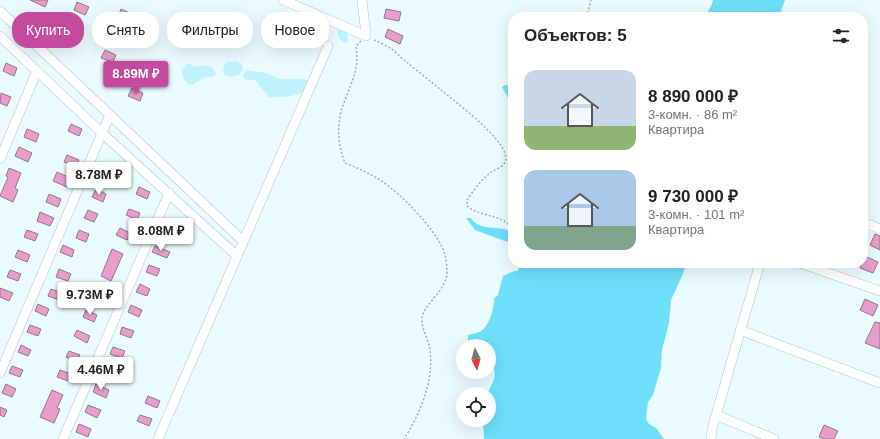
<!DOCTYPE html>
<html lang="ru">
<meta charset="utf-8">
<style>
:root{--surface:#fff;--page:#f6f6f6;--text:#222;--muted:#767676;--accent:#c34a9e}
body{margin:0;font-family:Arial,sans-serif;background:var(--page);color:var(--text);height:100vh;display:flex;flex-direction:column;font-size:15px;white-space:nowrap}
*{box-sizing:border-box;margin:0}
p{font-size:13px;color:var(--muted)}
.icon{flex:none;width:22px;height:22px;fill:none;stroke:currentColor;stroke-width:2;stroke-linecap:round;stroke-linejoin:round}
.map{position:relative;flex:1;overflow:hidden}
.sheet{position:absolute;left:508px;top:12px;width:360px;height:256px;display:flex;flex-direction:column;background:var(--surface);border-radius:16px;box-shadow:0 4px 16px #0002}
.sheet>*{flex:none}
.banner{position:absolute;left:12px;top:12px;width:380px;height:36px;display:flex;gap:8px}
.needle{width:26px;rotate:174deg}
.buttons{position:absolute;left:456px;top:339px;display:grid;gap:8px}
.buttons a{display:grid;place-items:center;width:40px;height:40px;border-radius:50%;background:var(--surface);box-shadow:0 4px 16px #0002;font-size:20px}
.price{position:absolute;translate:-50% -34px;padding:0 9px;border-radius:4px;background:#fff;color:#222;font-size:13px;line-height:26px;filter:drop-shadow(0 1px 2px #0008)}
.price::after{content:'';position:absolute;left:50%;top:24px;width:12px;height:9px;margin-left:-6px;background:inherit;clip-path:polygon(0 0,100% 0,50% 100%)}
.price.current{background:var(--accent);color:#fff}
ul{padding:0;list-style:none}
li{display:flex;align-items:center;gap:12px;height:100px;padding:0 16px}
li span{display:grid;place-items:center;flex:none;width:112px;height:80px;border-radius:12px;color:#555}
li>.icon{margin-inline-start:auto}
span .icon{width:48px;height:48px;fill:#fffc;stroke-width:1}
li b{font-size:17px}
h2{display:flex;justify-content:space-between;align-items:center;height:48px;padding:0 16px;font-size:17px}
.chip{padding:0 14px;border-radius:16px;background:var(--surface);box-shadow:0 4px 16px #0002;font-size:14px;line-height:36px}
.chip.current{background:var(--accent);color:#fff}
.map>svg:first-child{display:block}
.green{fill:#c2f1fe}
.water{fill:#6edffa}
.building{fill:#ea9dcd;stroke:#897982}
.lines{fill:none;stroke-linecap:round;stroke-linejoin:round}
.minor-casing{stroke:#aec2c8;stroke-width:10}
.path{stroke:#9dabae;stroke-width:1.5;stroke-dasharray:2 2;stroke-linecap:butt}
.minor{stroke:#fff;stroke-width:9}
</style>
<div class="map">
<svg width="880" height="439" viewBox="0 0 880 439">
<rect width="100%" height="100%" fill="#eafbff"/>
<path class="green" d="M211,15H215L220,18L222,26C214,36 212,34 202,37C194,40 193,44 183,46C179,41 179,36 175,31L177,25L204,22Z
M338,26L347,31L348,42L345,43C338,40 336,33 338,26Z
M237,61C249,66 241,80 225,76L223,72L224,66L227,62Z
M186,64H191L194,67L208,65L213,68L216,74L212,77H205L193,85C185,84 184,79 181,72Z
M246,70L266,73L280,79H305L308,81V88C295,98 285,97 269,97L255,80H247L243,77V74Z"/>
<path class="water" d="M713,0H785L779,17H705L712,4Z
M505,85L513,87V107L502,87Z
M466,218H471C477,229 493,227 504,229C507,230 510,231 513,232V244L475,230Z
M523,263H686L683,274L671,300L669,323L662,350L661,368L653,395L648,402L646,419L649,424L656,428L664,439H484L483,420H489V394H487C493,382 500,372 489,362V346H470L468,344V335C472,334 478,333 481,331C490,325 494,308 494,298L498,295L503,276L514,271H517Z"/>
<path class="building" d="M30,0H48L45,7Z
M77,2L89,7L85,15L74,10Z
M121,9L132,14L129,22L118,17Z
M386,9L401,12L399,21L384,18Z
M29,12L40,17L37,25L26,20Z
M68,22L80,27L76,35L65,30Z
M388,29L403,36L400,44L385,37Z
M110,30L122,34L118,42L107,37Z
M105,50L116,55L113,62L101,58Z
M6,63L17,68L14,76L3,71Z
M141,65L152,70L149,78L138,73Z
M132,88L143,93L140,101L128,96Z
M1,93L11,97L7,106L0,103Z
M71,124L82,129L79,136L68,131Z
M27,129L39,134L36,142L24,137Z
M19,147L32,153L28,162L15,156Z
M67,155L79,160L76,167L64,162Z
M100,162L111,166L108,173L97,169Z
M9,168L21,173L15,188L18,190L13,202L0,196L8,177L6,176Z
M57,172L70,178L67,187L53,181Z
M139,187L150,192L147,199L136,194Z
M96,189L106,194L103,202L92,197Z
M49,194L61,199L58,207L46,202Z
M129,209L140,213L137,220L126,215Z
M88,210L98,214L94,222L84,218Z
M40,212L54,218L50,226L37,221Z
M169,221L180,226L175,238L163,233Z
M120,228L130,233L127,240L116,235Z
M27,230L38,234L35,241L24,237Z
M79,230L89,234L86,242L76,238Z
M875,234L880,236V250L870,245Z
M63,245L74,250L72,257L60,252Z
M155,246L170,252L167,258L152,252Z
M112,249L123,254L111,281L101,276Z
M18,250L30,255L27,262L15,257Z
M865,256L878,262L873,273L860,268Z
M149,265L160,269L157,276L146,272Z
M59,269L71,274L68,281L56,277Z
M10,270L21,274L18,281L7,277Z
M140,284L150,289L147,296L136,292Z
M0,288L13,293L9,301L0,297Z
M94,288L106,293L102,301L91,296Z
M51,289L62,293L59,300L48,296Z
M865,299L878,305L873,316L860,310Z
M38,304L49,309L46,316L35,311Z
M131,305L142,310L139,317L128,312Z
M86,310L97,315L94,322L83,317Z
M875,322L880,323V349L865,343Z
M30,325L41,329L38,336L27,332Z
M122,327L134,331L131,338L120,334Z
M77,330L90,336L87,343L74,336Z
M21,345L31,350L28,356L18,352Z
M113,347L125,351L122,358L110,354Z
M69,351L80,355L77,362L66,357Z
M12,366L23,370L20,377L9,373Z
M105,366L116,371L113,378L102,373Z
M60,370L71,374L68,381L57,377Z
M6,384L16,389L12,397L2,393Z
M96,384L109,390L106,398L93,392Z
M52,390L63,395L57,408L60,409L54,423L40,417Z
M148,396L160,401L157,408L145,403Z
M88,405L101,410L97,418L85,412Z
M0,407L7,410L4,417L0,415Z
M140,415L152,419L149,426L137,421Z
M79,424L91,429L88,437L76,432Z
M824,425L838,431L834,439H825L819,437Z"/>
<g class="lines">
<g class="minor-casing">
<path id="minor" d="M283,0L366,36L362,0
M0,11L110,115L102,133L0,36
M110,115L243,241
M0,159L37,71
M863,222L880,229
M800,263L880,291
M740,330L880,383
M0,373L102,133L237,256
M716,415L774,439
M63,439L169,193
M158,439L328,46
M711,439L712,429L760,263"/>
</g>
<path class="path" d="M587,17L591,0
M374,40C379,42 385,45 390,48C395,51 399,56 404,60C414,68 425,77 435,85C448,97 514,143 505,162C503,167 497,169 493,171C482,178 474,190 467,200V206C480,217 501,214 511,227
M361,41L356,46C359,70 353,78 345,100C336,122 337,142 345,163C358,168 371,174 383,182C402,195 432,226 442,247C446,254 447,265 447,274C445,292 423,305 422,318C421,329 429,340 430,350C434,381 420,414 404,439"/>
<use href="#minor" class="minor"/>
</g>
</svg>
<div class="buttons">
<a><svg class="needle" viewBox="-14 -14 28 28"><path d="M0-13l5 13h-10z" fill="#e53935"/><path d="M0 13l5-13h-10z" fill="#767676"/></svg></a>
<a><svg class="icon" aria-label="locate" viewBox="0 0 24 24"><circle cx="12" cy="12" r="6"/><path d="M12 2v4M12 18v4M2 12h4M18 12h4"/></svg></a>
</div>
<b class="price current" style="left:136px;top:95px">8.89M ₽</b>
<b class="price" style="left:99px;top:196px">8.78M ₽</b>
<b class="price" style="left:161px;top:252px">8.08M ₽</b>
<b class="price" style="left:90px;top:316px">9.73M ₽</b>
<b class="price" style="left:101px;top:391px">4.46M ₽</b>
<div class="banner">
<a class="chip current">Купить</a>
<a class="chip">Снять</a>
<a class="chip">Фильтры</a>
<a class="chip">Новое</a>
</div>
<section class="sheet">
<h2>Объектов: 5<svg class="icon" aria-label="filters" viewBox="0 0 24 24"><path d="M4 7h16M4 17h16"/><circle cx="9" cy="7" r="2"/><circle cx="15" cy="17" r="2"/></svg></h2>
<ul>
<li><span style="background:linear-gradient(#c9d6e8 70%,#8fb573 0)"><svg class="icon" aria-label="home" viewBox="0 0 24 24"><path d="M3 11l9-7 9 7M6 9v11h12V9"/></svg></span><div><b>8 890 000 ₽</b><p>3-комн. · 86 m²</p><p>Квартира</p></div></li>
<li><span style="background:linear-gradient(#a9c7e8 70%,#7fa58c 0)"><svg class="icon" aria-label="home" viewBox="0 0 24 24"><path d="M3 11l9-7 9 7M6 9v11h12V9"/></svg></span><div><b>9 730 000 ₽</b><p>3-комн. · 101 m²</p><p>Квартира</p></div></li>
</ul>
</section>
</div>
